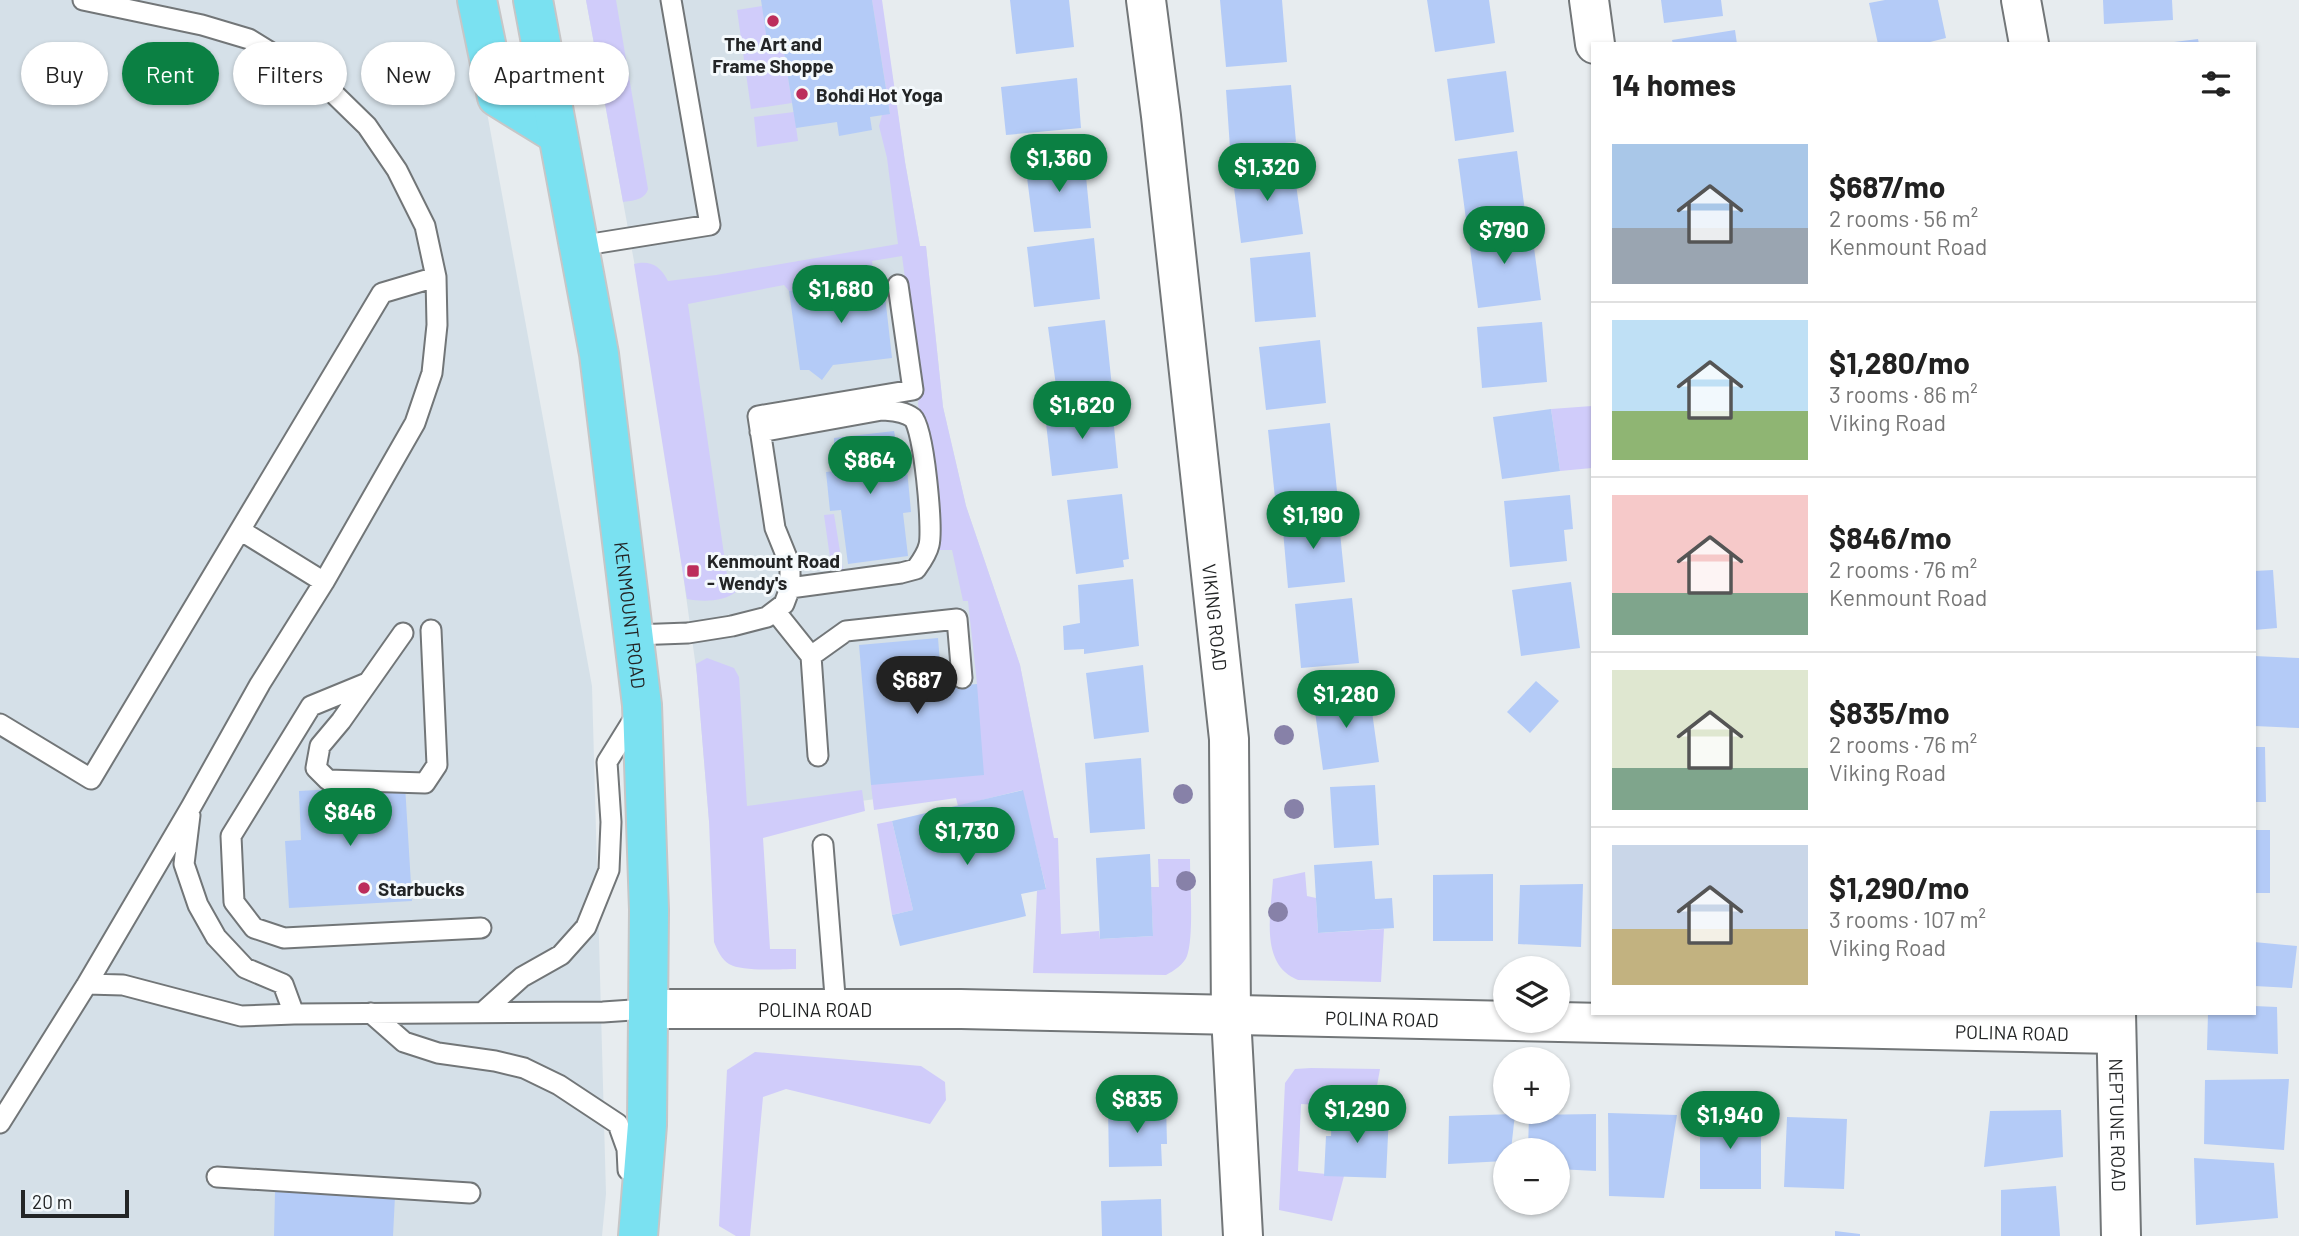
<!DOCTYPE html>
<meta charset="utf-8">
<style>
:root{--surface:#fff;--page:#f2f2f2;--text:#222;--muted:#767676;--line:#e0e0e0;--accent:#0b8043}
body{margin:0;font-family:Barlow,sans-serif;background:var(--page);color:var(--text);height:100vh;display:flex;flex-direction:column;font-size:26px;white-space:nowrap}
*{box-sizing:border-box;margin:0}
p{font-size:23px;color:var(--muted)}
.icon{flex:none;width:38px;height:38px;fill:none;stroke:currentColor;stroke-width:2;stroke-linecap:round;stroke-linejoin:round}
.map{position:relative;flex:1;overflow:hidden}
.sheet{position:absolute;left:1591px;top:42px;width:665px;height:973px;display:flex;flex-direction:column;background:var(--surface);border-radius:0px;box-shadow:0 2px 5px #0004}
.sheet>*{flex:none}
.guide{position:absolute;left:21px;top:42px;width:665px;height:63px;display:flex;gap:14px}
.controls{position:absolute;left:1493px;top:956px;display:grid;gap:14px}
.controls a{display:grid;place-items:center;width:77px;height:77px;border-radius:50%;background:var(--surface);box-shadow:0 2px 5px #0004;font-size:35px}
.scale{position:absolute;left:21px;bottom:18px;width:108px;box-sizing:border-box;padding-left:7px;border:4px solid #232526;border-top:0;font-size:19px;line-height:24px;white-space:nowrap;color:#232526;-webkit-text-stroke:5px #f4f9fc;paint-order:stroke}
.price{position:absolute;translate:-50% -60px;padding:0 16px;border-radius:24px;background:var(--accent);color:#fff;font-size:23px;line-height:46px;filter:drop-shadow(0 2px 4px #0008)}
.price::after{content:'';position:absolute;left:50%;top:42px;width:21px;height:16px;margin-left:-10px;background:inherit;clip-path:polygon(0 0,100% 0,50% 100%)}
.price.current{background:#222;color:#fff}
ul{padding:0;list-style:none}
li{display:flex;align-items:center;gap:21px;height:175px;padding:0 21px}
li+li{border-top:2px solid var(--line)}
li span{display:grid;place-items:center;flex:none;width:196px;height:140px;border-radius:0px;color:#555}
li>.icon{margin-inline-start:auto}
span .icon{width:84px;height:84px;fill:#fffc;stroke-width:1}
li b{font-size:30px}
h2{display:flex;justify-content:space-between;align-items:center;height:84px;padding:0 21px;font-size:30px}
.tag{padding:0 24px;border-radius:32px;background:var(--surface);box-shadow:0 2px 5px #0004;font-size:24px;line-height:63px}
.tag.current{background:var(--accent);color:#fff}
.map>svg:first-child{display:block}
.built{fill:#d5e0e8}
.green{fill:#d0ccfa}
.building{fill:#b4cbf7}
.lines{fill:none;stroke-linecap:round;stroke-linejoin:round}
.lane-casing{stroke:#727678;stroke-width:23}
.street-casing{stroke:#727678;stroke-width:42}
.primary-casing{stroke:#c6c6c7;stroke-width:42}
.lane{stroke:#fff;stroke-width:19}
.street{stroke:#fff;stroke-width:38}
.primary{stroke:#7ae1f1;stroke-width:38}
.tree{fill:#8781a8}
.poi-dot{fill:#bc2d5b;stroke:#f4f9fc;stroke-width:2.5}
.labels{text-anchor:middle;dominant-baseline:central;stroke-width:6;stroke-linejoin:round;paint-order:stroke}
.poi-label{font-size:19px;font-weight:bold;fill:#232526;stroke:#f4f9fc;text-anchor:start}
.street-label{font-size:19px;fill:#232526;stroke:#f4f9fc}
</style>
<div class="map">
<svg width="2299" height="1236" viewBox="0 0 2299 1236">
<rect width="100%" height="100%" fill="#e7ecef"/>
<path class="built" d="M0,0H457L486,107L592,686L606,1194L602,1236H0Z
M586,0H881L905,162L920,246H926L943,407L966,506L1020,665L1042,777L709,821L697,675L671,488L638,283Z"/>
<path class="green" d="M586,0H616L648,189C645,200 632,201 623,202Z
M872,0H882L905,162L920,246H926L943,407L966,506L1020,665L1054,838H1058L1061,934L1099,931L1100,939L1153,936L1151,887H1159L1158,859H1190C1190,881 1194,937 1187,956C1184,964 1174,971 1166,975L1033,973L1037,891L1046,888L1022,790L958,806L956,798L874,810L871,785L977,684L968,601H963L952,550H940L934,495L918,404L920,389L902,256L872,261L874,278L789,291L784,285L688,304L729,589H737V591C725,602 702,602 687,599L634,264C651,260 660,266 668,281L716,275L898,244L887,158L879,126L882,115L890,113Z
M762,6L768,48L783,46L792,103L751,109L737,10Z
M794,112L798,141L757,147L754,117Z
M1592,406V468L1560,471L1551,409Z
M834,514L843,570L838,571L831,565L824,515Z
M707,658L734,668L739,677L747,806L862,790L865,811L763,838L770,949H796V969C780,969 743,972 729,964C722,960 717,950 714,942L709,821L696,664Z
M892,821L913,910L892,915L877,824Z
M1305,872L1307,896L1316,898L1318,933L1384,929L1381,982L1298,980C1259,965 1271,912 1273,879Z
M755,1052L921,1066L945,1082L946,1100L930,1124L786,1089L763,1097L750,1236H736L719,1226L727,1070Z
M1311,1068L1380,1069L1373,1108L1301,1104L1298,1171L1344,1176L1332,1221L1279,1210L1285,1083L1295,1069Z"/>
<path class="building" d="M761,0H872L890,114L870,117L872,130L839,136L837,122L796,128L783,46L768,48Z
M1010,0H1069L1074,47L1016,54Z
M1220,0H1282L1287,62L1226,67Z
M1427,0H1489L1495,43L1435,52Z
M1661,0H1721L1723,16L1664,23Z
M1885,0H1938L1946,38L1922,44H1878L1869,3Z
M2103,0H2172L2173,20L2104,24Z
M1735,30L1737,44H1673L1672,40Z
M2198,39L2199,44H2174V42Z
M1506,71L1514,132L1455,141L1447,79Z
M1077,78L1081,128L1006,135L1001,87Z
M1291,85L1296,142L1230,148L1226,90Z
M1517,151L1526,219L1467,227L1458,159Z
M1084,156L1091,228L1034,232L1025,162Z
M1293,163L1303,234L1241,243L1232,172Z
M1531,225L1541,300L1478,308L1468,233Z
M1094,238L1100,299L1034,307L1027,247Z
M1310,252L1316,317L1255,322L1250,258Z
M883,278L892,358L833,365L822,380L809,370H800L789,291Z
M1105,320L1112,387L1057,393L1048,327Z
M1542,322L1547,382L1482,388L1477,327Z
M1320,340L1326,403L1266,410L1259,347Z
M1112,406L1118,468L1052,476L1045,414Z
M1551,409L1560,471L1502,479L1493,417Z
M1330,423L1337,491L1275,498L1268,430Z
M894,431L896,441L899,440L902,469H907L911,512L903,513L908,556L848,564L841,510L830,511L826,472L835,471L832,445H834V438Z
M1122,494L1129,559L1123,560L1124,567L1076,574L1067,500Z
M1570,495L1573,529L1564,530L1567,561L1510,567L1504,501Z
M1338,513L1345,582L1288,588L1282,519Z
M2273,570L2277,628L2254,630V571Z
M1133,579L1139,646L1084,654V649L1064,650L1063,626L1080,623L1078,585Z
M1571,582L1580,648L1521,656L1512,590Z
M1352,598L1359,663L1301,668L1295,604Z
M938,638L942,687L977,684L984,775L871,785L859,645Z
M2254,656L2299,658V728L2254,726Z
M1143,665L1149,732L1094,739L1086,673Z
M1536,681L1559,701L1530,733L1507,712Z
M1369,690L1379,762L1323,770L1313,697Z
M2254,747H2265L2266,802H2254Z
M1141,758L1145,829L1090,833L1085,763Z
M405,785L412,901L289,908L285,841L301,840L299,791Z
M1375,785L1379,845L1334,848L1330,787Z
M1023,790L1046,889L1021,894L1026,916L900,946L892,915L913,910L892,821Z
M2254,830H2270V893H2254Z
M1150,854L1153,936L1100,939L1096,858Z
M1372,861L1375,899L1392,898L1394,928L1318,933L1314,865Z
M1493,874V941H1433V875Z
M1583,884L1581,947L1518,944L1520,885Z
M2254,942L2297,946L2292,988L2254,986Z
M2254,1006L2277,1007L2278,1054L2207,1050L2208,1013H2254Z
M2289,1079L2284,1150L2204,1144L2205,1080Z
M1166,1104L1167,1144H1161L1162,1166L1109,1167L1108,1105Z
M2061,1110L2063,1157L1984,1167L1990,1111Z
M1332,1111L1389,1114L1386,1178L1324,1176L1326,1136H1331Z
M1608,1113L1677,1115L1664,1198L1609,1196Z
M1700,1113H1761V1189H1700Z
M1515,1114L1511,1150H1505V1161L1448,1164L1449,1116Z
M1596,1114V1171L1558,1169V1150H1528L1529,1115Z
M1787,1117L1847,1119L1844,1189L1784,1187Z
M2194,1158L2274,1163L2278,1218L2196,1225Z
M2056,1186L2060,1236H2001V1190Z
M275,1192L395,1196L393,1236H274Z
M1161,1199L1162,1236H1102L1101,1201Z
M1835,1231L1860,1234V1236H1835Z"/>
<g class="lines">
<g class="lane-casing">
<path id="lane" d="M579,246L710,225L671,0
M760,432L882,410C892,411 904,411 913,418C924,428 933,529 929,545C927,554 921,562 916,569L901,573L790,588
M240,530L324,582
M775,611L811,656L818,756
M403,633L341,721L320,746L316,768L328,780L425,783L437,765L431,630
M633,635L688,633L732,626L767,617L784,604L790,588V565L775,528L758,416L913,390L898,285
M811,656L846,631L957,619L962,678
M367,683L311,706L231,836L234,902L254,928L284,938L481,928
M0,724L91,779L382,293L436,277
M190,815L184,864L198,905L216,937L245,968L283,984L294,1014
M823,845L836,1009
M87,984L123,985L241,1016L294,1014L603,1012L647,1009
M483,1012L522,977L561,955L586,927L609,870L611,822L607,762L638,712
M371,1013L404,1042L438,1053L495,1061L524,1068L559,1085L618,1124L627,1149L628,1170
M0,1123L87,984L191,807L260,684L324,582L415,423L432,373L437,325L436,277L425,226L397,170L367,126L327,87L249,39L202,25L83,0
M217,1177L470,1193"/>
</g>
<g class="street-casing">
<g id="street">
<path id="s1" d="M1146,0L1161,116L1229,739L1231,1016L1243,1236"/>
<path d="M1589,0L1595,44"/>
<path d="M2021,0L2029,44"/>
<path id="s2" d="M647,1009H961L2116,1034"/>
<path id="s3" d="M2116,1013L2121,1236"/>
</g>
</g>
<g class="primary-casing">
<g id="primary">
<path d="M477,0L497,97L557,134"/>
<path id="s4" d="M533,0L599,354L642,705L649,910L647,1125L638,1236"/>
</g>
</g>
<use href="#lane" class="lane"/>
<use href="#street" class="street"/>
<use href="#primary" class="primary"/>
</g>
<g class="tree">
<circle cx="1284" cy="735" r="10"/>
<circle cx="1183" cy="794" r="10"/>
<circle cx="1294" cy="809" r="10"/>
<circle cx="1186" cy="881" r="10"/>
<circle cx="1278" cy="912" r="10"/>
</g>
<g class="poi-dot">
<circle cx="773" cy="21" r="7"/>
<circle cx="802" cy="94" r="7"/>
<rect x="686" y="564" width="14" height="14" rx="3.5"/>
<circle cx="364" cy="888" r="7"/>
</g>
<g class="labels">
<g class="poi-label">
<text x="773" y="43" text-anchor="middle">The Art and<tspan x="773" dy="22">Frame Shoppe</tspan></text>
<text x="816" y="94">Bohdi Hot Yoga</text>
<text x="707" y="560">Kenmount Road<tspan x="707" dy="22">- Wendy's</tspan></text>
<text x="378" y="888">Starbucks</text>
</g>
<g class="street-label">
<text stroke="none"><textPath href="#s4" startOffset="623">KENMOUNT ROAD</textPath></text>
<text stroke="none"><textPath href="#s1" startOffset="621">VIKING ROAD</textPath></text>
<text stroke="none"><textPath href="#s2" startOffset="168">POLINA ROAD</textPath></text>
<text stroke="none"><textPath href="#s2" startOffset="735">POLINA ROAD</textPath></text>
<text stroke="none"><textPath href="#s2" startOffset="1365">POLINA ROAD</textPath></text>
<text stroke="none"><textPath href="#s3" startOffset="112">NEPTUNE ROAD</textPath></text>
</g>
</g>
</svg>
<div class="controls">
<a><svg class="icon" aria-label="layers" viewBox="0 0 24 24"><path d="M12 4l9 5-9 5-9-5zM3 14l9 5 9-5"/></svg></a>
<a>+</a>
<a>−</a>
</div>
<div class="scale">20 m</div>
<b class="price" style="left:1059px;top:194px">$1,360</b>
<b class="price" style="left:1267px;top:203px">$1,320</b>
<b class="price" style="left:1504px;top:266px">$790</b>
<b class="price" style="left:841px;top:325px">$1,680</b>
<b class="price" style="left:1082px;top:441px">$1,620</b>
<b class="price" style="left:870px;top:496px">$864</b>
<b class="price" style="left:1313px;top:551px">$1,190</b>
<b class="price current" style="left:917px;top:716px">$687</b>
<b class="price" style="left:1346px;top:730px">$1,280</b>
<b class="price" style="left:350px;top:848px">$846</b>
<b class="price" style="left:967px;top:867px">$1,730</b>
<b class="price" style="left:1137px;top:1135px">$835</b>
<b class="price" style="left:1357px;top:1145px">$1,290</b>
<b class="price" style="left:1730px;top:1151px">$1,940</b>
<div class="guide">
<a class="tag">Buy</a>
<a class="tag current">Rent</a>
<a class="tag">Filters</a>
<a class="tag">New</a>
<a class="tag">Apartment</a>
</div>
<section class="sheet">
<h2>14 homes<svg class="icon" aria-label="filters" viewBox="0 0 24 24"><path d="M4 7h16M4 17h16"/><circle cx="9" cy="7" r="2"/><circle cx="15" cy="17" r="2"/></svg></h2>
<ul>
<li><span style="background:linear-gradient(#a9c7e8 60%,#9aa5b1 0)"><svg class="icon" aria-label="home" viewBox="0 0 24 24"><path d="M3 11l9-7 9 7M6 9v11h12V9"/></svg></span><div><b>$687/mo</b><p>2 rooms · 56 m²</p><p>Kenmount Road</p></div></li>
<li><span style="background:linear-gradient(#bfe0f5 65%,#8fb573 0)"><svg class="icon" aria-label="home" viewBox="0 0 24 24"><path d="M3 11l9-7 9 7M6 9v11h12V9"/></svg></span><div><b>$1,280/mo</b><p>3 rooms · 86 m²</p><p>Viking Road</p></div></li>
<li><span style="background:linear-gradient(#f6c9c9 70%,#7fa58c 0)"><svg class="icon" aria-label="home" viewBox="0 0 24 24"><path d="M3 11l9-7 9 7M6 9v11h12V9"/></svg></span><div><b>$846/mo</b><p>2 rooms · 76 m²</p><p>Kenmount Road</p></div></li>
<li><span style="background:linear-gradient(#dfe7d0 70%,#7fa58c 0)"><svg class="icon" aria-label="home" viewBox="0 0 24 24"><path d="M3 11l9-7 9 7M6 9v11h12V9"/></svg></span><div><b>$835/mo</b><p>2 rooms · 76 m²</p><p>Viking Road</p></div></li>
<li><span style="background:linear-gradient(#c9d6e8 60%,#c2b280 0)"><svg class="icon" aria-label="home" viewBox="0 0 24 24"><path d="M3 11l9-7 9 7M6 9v11h12V9"/></svg></span><div><b>$1,290/mo</b><p>3 rooms · 107 m²</p><p>Viking Road</p></div></li>
</ul>
</section>
</div>
